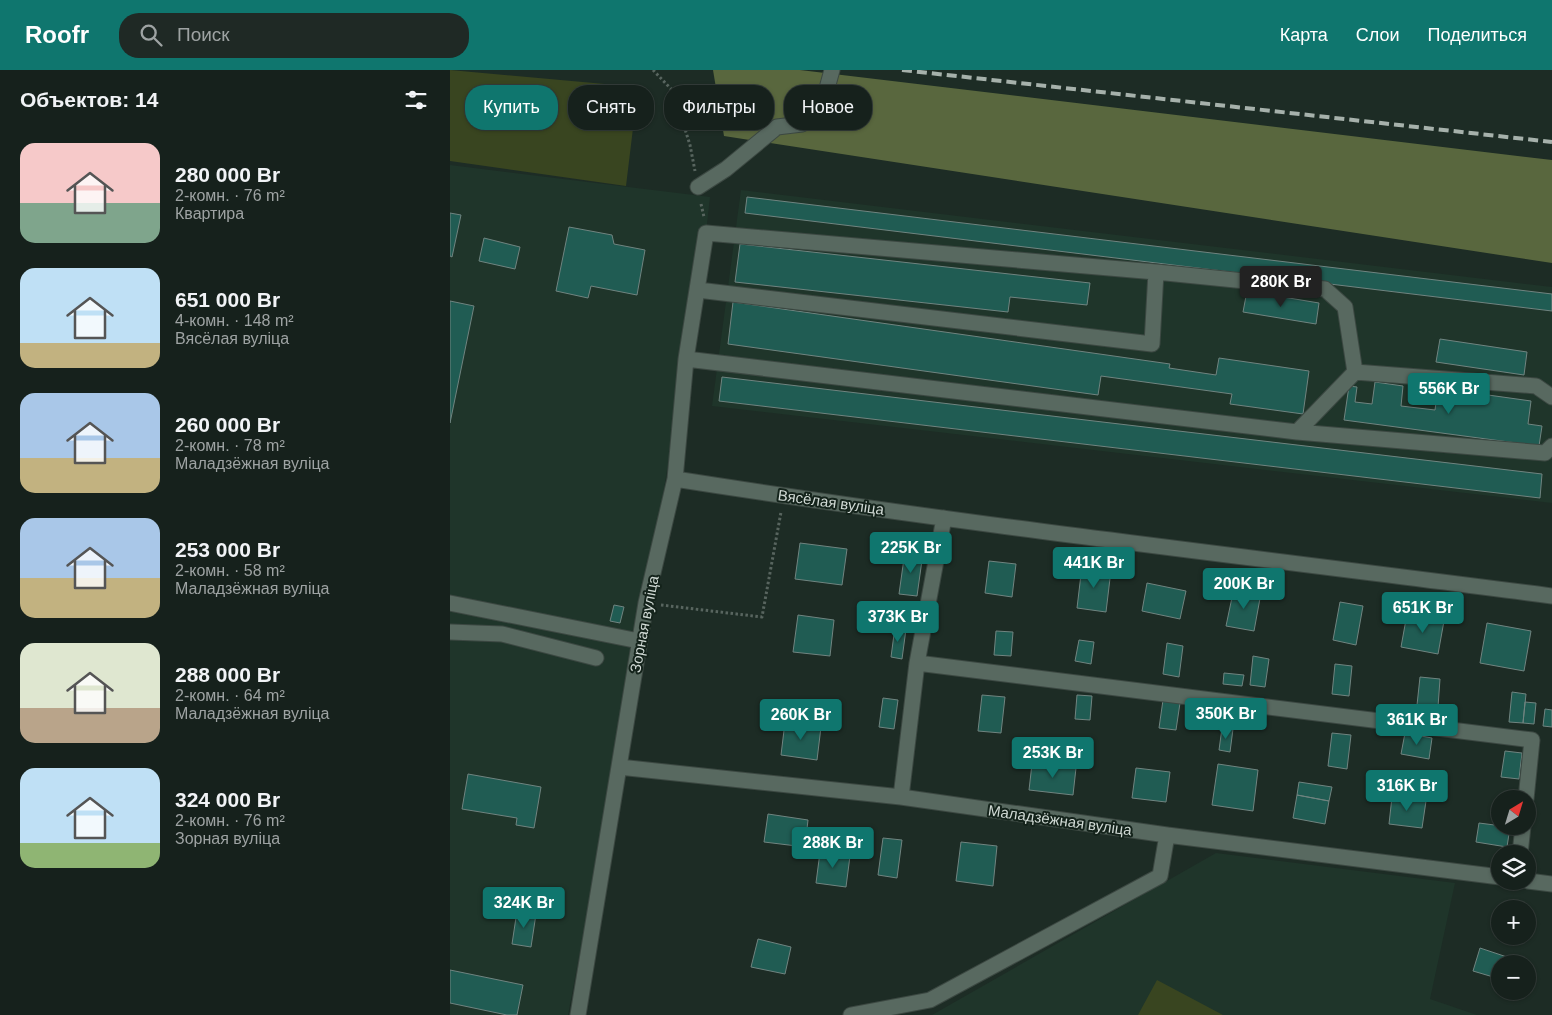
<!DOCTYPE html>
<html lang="ru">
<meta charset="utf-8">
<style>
:root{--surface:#16211c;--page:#1f2925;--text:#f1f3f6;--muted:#9ea3a3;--line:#353e3b;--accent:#0f766e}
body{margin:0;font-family:Helvetica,sans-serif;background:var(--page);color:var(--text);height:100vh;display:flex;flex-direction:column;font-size:19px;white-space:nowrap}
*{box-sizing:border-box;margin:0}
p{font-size:16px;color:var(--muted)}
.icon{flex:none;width:28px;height:28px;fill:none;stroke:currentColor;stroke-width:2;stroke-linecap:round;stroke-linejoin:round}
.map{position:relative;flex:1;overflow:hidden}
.side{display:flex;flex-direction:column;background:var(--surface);width:450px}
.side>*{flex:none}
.guide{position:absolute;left:15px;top:15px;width:475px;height:45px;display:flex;gap:10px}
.needle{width:32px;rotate:38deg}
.fabs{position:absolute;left:1041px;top:720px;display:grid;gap:10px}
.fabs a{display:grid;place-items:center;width:45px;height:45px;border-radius:50%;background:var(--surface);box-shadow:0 1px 4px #0004,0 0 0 1px var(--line);font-size:25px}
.price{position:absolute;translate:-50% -42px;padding:0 11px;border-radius:5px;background:var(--accent);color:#fff;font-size:16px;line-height:32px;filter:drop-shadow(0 1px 2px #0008)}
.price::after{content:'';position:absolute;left:50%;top:30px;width:15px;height:11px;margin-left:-8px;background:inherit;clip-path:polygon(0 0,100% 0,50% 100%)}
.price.active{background:#222;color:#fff}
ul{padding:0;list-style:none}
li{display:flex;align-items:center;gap:15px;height:125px;padding:0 20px}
li span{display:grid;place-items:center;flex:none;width:140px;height:100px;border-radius:15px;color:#555}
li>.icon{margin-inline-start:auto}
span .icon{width:60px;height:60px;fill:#fffc;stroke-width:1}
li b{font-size:21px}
h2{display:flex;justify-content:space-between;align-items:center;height:60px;padding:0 20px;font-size:21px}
.pill{padding:0 18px;border-radius:20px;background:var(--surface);box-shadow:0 1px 4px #0004,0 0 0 1px var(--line);font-size:18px;line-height:45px}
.pill.active{background:var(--accent);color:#fff}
header{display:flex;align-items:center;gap:30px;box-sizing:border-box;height:70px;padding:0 25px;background:var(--accent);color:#fff}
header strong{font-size:24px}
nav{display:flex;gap:28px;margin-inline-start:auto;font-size:18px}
.search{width:350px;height:45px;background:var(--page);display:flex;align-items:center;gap:12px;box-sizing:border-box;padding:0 18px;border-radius:20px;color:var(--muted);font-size:19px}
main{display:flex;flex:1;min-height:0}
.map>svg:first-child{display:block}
.built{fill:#1f352a}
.green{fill:#394520}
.forest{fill:#59673e}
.building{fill:#205c53;stroke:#708480}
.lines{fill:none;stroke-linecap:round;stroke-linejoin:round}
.minor-casing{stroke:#3c4842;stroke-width:17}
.path{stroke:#58655f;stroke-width:3;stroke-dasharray:2.5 2.5;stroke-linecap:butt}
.minor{stroke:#586960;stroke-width:15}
.rail{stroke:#a6b1ab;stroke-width:4;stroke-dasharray:10 5;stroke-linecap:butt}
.labels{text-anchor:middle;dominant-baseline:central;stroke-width:4;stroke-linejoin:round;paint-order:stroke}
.street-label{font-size:15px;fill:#d1dad5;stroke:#14231b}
</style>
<header>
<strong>Roofr</strong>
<div class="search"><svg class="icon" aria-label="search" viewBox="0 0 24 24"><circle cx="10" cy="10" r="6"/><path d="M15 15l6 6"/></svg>Поиск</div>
<nav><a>Карта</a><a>Слои</a><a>Поделиться</a></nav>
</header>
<main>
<section class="side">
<h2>Объектов: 14<svg class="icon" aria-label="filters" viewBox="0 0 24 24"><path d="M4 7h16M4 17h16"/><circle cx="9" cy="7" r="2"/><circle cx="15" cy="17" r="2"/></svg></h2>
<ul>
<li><span style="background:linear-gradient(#f6c9c9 60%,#7fa58c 0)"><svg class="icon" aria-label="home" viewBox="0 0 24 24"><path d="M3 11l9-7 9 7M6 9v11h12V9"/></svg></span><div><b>280 000 Br</b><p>2-комн. · 76 m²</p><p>Квартира</p></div></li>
<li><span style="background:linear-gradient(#bfe0f5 75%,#c2b280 0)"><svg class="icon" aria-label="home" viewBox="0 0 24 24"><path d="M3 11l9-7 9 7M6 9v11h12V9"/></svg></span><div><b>651 000 Br</b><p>4-комн. · 148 m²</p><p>Вясёлая вуліца</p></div></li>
<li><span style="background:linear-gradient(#a9c7e8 65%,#c2b280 0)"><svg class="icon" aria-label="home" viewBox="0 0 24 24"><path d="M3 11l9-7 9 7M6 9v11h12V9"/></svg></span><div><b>260 000 Br</b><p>2-комн. · 78 m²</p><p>Маладзёжная вуліца</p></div></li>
<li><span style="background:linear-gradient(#a9c7e8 60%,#c2b280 0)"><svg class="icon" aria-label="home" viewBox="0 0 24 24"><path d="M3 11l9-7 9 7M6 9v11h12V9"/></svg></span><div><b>253 000 Br</b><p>2-комн. · 58 m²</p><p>Маладзёжная вуліца</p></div></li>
<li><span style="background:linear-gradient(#dfe7d0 65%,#b9a48a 0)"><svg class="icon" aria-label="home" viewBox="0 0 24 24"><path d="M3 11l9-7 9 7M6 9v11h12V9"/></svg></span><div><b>288 000 Br</b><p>2-комн. · 64 m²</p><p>Маладзёжная вуліца</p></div></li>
<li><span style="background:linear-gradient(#bfe0f5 75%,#8fb573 0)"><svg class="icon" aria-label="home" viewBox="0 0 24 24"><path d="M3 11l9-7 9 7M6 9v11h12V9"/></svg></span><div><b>324 000 Br</b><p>2-комн. · 76 m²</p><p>Зорная вуліца</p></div></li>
</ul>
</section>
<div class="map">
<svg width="1102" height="945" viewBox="0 0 1102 945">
<rect width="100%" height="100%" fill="#1d2c25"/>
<path class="built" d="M0,95L260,127L256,163L189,571L118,945H0Z
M291,120L1102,217V433L262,336Z
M766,783L1005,813L980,929L1027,945H482Z"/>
<path class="green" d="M0,0L188,17L176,116L0,91Z
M707,910L773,945H688Z"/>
<path class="forest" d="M263,0H350L1102,90V193L274,66Z"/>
<path class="building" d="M297,127L1102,224V241L295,143Z
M0,143L11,145L2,187L0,186Z
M119,157L162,165L164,174L195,180L187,225L141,216L138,228L106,221Z
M34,168L70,177L65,199L29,191Z
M290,174L640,213L637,235L560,227L558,242L285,212Z
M797,221L869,233L866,254L793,242Z
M0,231L24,236L0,353Z
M283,232L720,294L719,298L766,305L769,288L859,301L853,344L780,334L782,324L651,306L648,325L278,274Z
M990,269L1077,282L1074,305L986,292Z
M272,307L1092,404L1090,428L269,331Z
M925,312L953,316L951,336L985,340L988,318L1081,331L1078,354L1092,356L1089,376L894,350L899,316L907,317L905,332L922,334Z
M350,473L397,479L392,515L345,509Z
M455,481L473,483L467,526L449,524Z
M539,491L566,494L562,527L535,523Z
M632,496L661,500L656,542L627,538Z
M697,513L736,521L730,549L692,541Z
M784,518L811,523L804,561L776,556Z
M890,532L913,536L906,575L883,570Z
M164,535L174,537L170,553L160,551Z
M957,544L994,551L988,584L951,577Z
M348,545L384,550L380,586L343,582Z
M1037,553L1081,561L1074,601L1030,593Z
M445,557L456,559L452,589L441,587Z
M546,561L563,562L561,586L544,585Z
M629,570L644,572L641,594L625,591Z
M717,573L733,576L729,607L713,604Z
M803,586L819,589L815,617L800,615Z
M885,594L902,596L899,626L882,624Z
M774,603L794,605L792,616L773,614Z
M970,607L990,609L988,637L967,635Z
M1062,622L1076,624L1073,653L1059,652Z
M532,625L555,627L551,663L528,661Z
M627,625L642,626L640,650L625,649Z
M433,628L448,630L444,659L429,657Z
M713,630L730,633L726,660L709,658Z
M1075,632L1086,633L1084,654L1073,653Z
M1095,639L1102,640V657L1093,656Z
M335,652L371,657L367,690L331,685Z
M772,658L783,659L780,682L769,680Z
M882,663L901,665L897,699L878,696Z
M955,663L982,668L979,689L951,684Z
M1055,681L1072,683L1069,709L1051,707Z
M582,694L626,698L623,725L579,720Z
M768,694L808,700L803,741L762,735Z
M686,698L720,702L716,732L682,728Z
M18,704L91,717L84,758L66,755L67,748L12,739Z
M849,712L882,717L879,731L847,725Z
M847,725L879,731L875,754L843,748Z
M942,727L976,731L972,758L939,754Z
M318,744L358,750L355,777L314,772Z
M1029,753L1060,757L1057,777L1026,772Z
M433,768L452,770L447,808L428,805Z
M511,772L547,776L543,816L506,811Z
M370,782L400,786L396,817L366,813Z
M67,841L86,844L81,877L62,874Z
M308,869L341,877L335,904L301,897Z
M1030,878L1063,889L1062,894H1050V909L1023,901Z
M0,900L73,915L67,945H57L0,933Z"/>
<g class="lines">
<g class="minor-casing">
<path id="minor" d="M248,117L276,99L327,57L352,54L367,41L376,22L382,0
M706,202L875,219L895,237L905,302
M236,289L847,362L1095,383L1102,376
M847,362L905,302L1086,316L1102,327
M225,409C516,455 810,488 1102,526
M0,533L189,571
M0,562L52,564L146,588
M467,593L1082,670L1076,729
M169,697L451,727L717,765L1050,807
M451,727L467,593L494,448
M1070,784L1073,756
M1078,811L1102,814
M128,945L196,533L225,409L236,289L256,163L706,202L702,274L248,220
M401,945L480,930L710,806L717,765"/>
</g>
<path class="path" d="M203,0L223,21L240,75L245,101
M251,134L254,147
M211,535L312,547L331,442"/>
<use href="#minor" class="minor"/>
<path class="rail" d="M452,0L1102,72"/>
</g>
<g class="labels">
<g class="street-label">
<text transform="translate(381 432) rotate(8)">Вясёлая вуліца</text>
<text transform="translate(194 554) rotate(-79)">Зорная вуліца</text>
<text transform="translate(610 750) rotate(8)">Маладзёжная вуліца</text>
</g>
</g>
</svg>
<div class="fabs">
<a><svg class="needle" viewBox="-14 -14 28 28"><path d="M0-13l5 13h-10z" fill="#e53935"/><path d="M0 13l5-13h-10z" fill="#9ea3a3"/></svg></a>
<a><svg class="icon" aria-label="layers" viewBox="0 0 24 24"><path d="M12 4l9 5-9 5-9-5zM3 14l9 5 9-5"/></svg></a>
<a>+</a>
<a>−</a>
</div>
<b class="price active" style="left:831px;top:238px">280K Br</b>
<b class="price" style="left:999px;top:345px">556K Br</b>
<b class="price" style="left:461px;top:504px">225K Br</b>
<b class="price" style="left:644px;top:519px">441K Br</b>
<b class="price" style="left:794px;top:540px">200K Br</b>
<b class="price" style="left:973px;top:564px">651K Br</b>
<b class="price" style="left:448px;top:573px">373K Br</b>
<b class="price" style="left:776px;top:670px">350K Br</b>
<b class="price" style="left:351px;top:671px">260K Br</b>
<b class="price" style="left:967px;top:676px">361K Br</b>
<b class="price" style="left:603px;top:709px">253K Br</b>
<b class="price" style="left:957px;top:742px">316K Br</b>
<b class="price" style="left:383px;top:799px">288K Br</b>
<b class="price" style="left:74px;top:859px">324K Br</b>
<div class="guide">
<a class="pill active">Купить</a>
<a class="pill">Снять</a>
<a class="pill">Фильтры</a>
<a class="pill">Новое</a>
</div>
</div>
</main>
